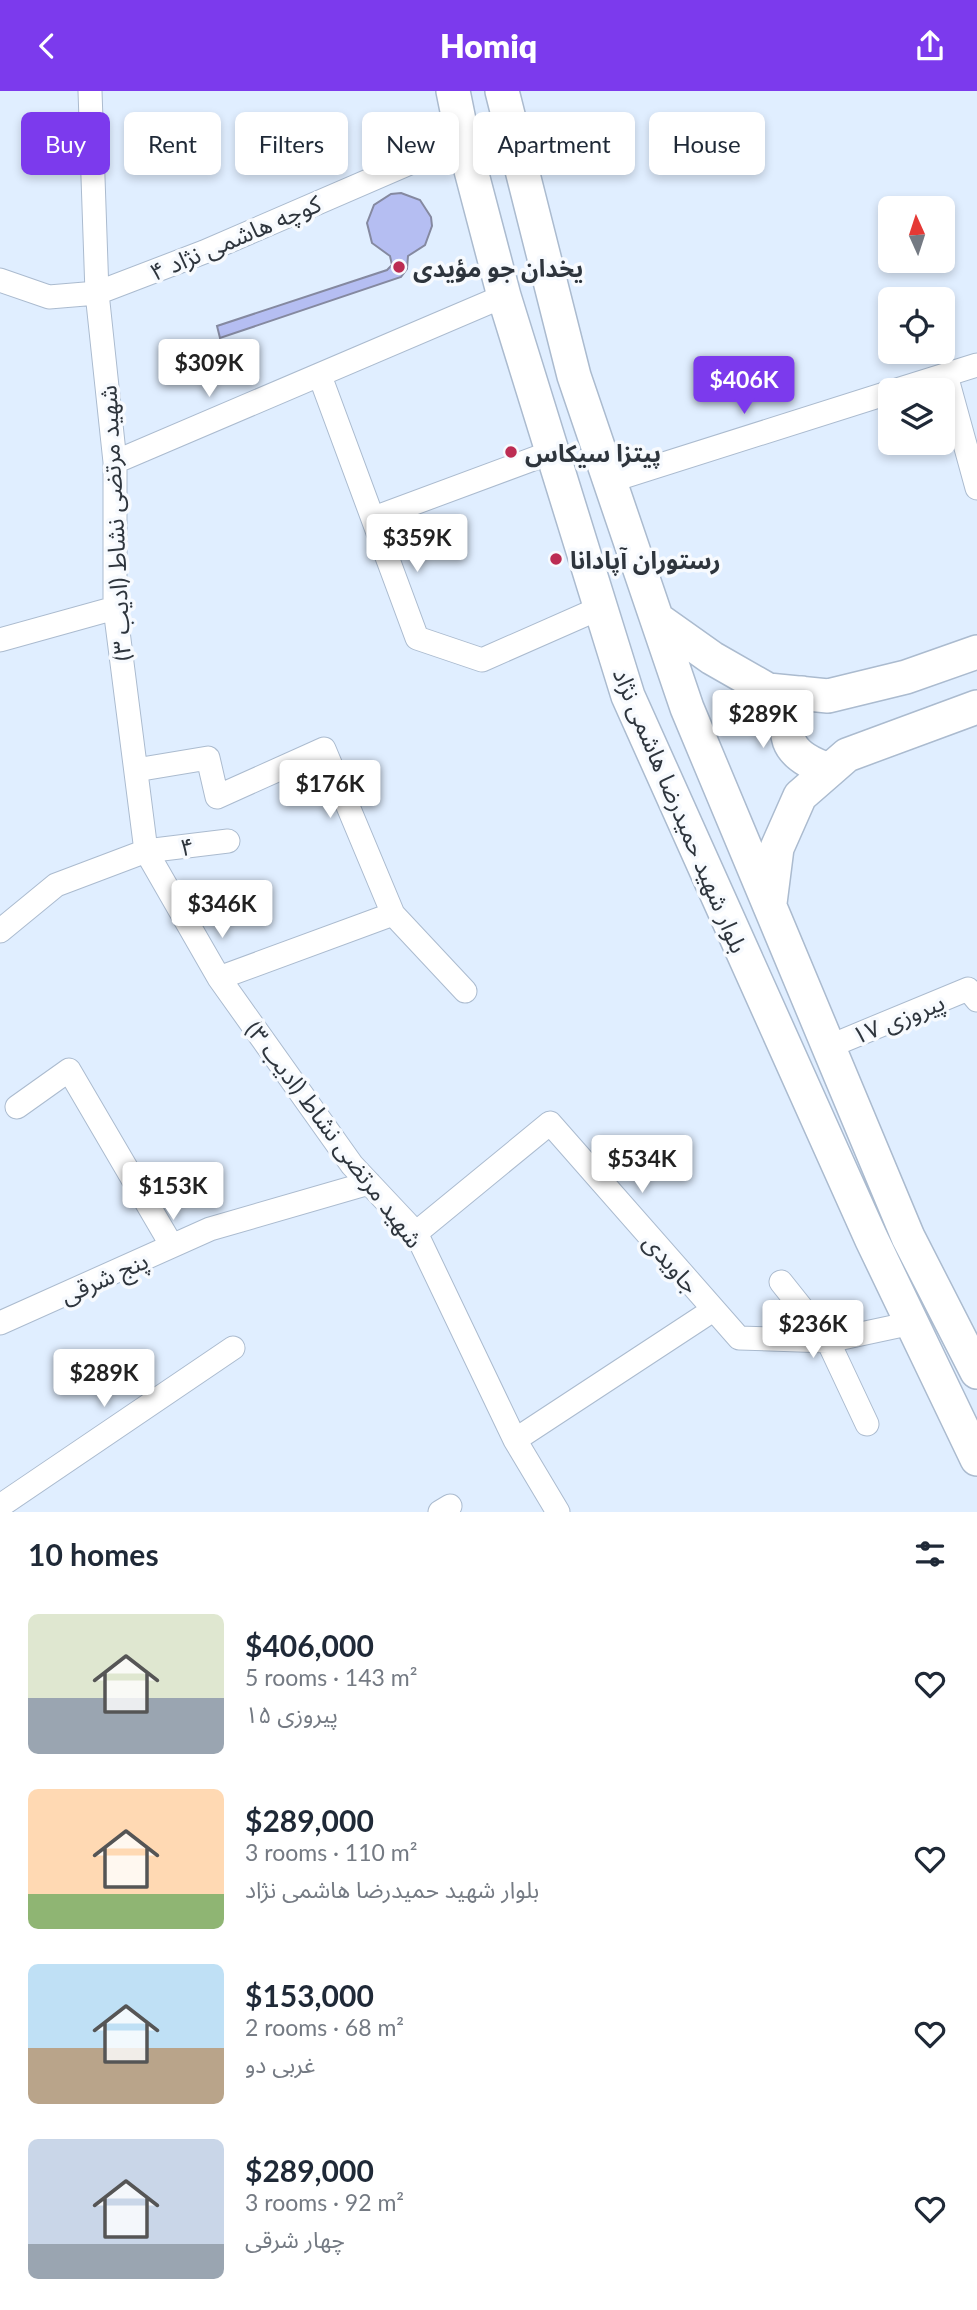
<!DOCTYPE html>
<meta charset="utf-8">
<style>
:root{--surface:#fff;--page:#f2f2f3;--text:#1f2937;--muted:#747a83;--accent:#7c3aed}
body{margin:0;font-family:Lato,"Noto Sans Arabic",sans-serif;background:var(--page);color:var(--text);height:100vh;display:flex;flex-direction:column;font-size:26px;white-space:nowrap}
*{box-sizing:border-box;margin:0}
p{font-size:23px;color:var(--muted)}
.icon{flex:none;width:38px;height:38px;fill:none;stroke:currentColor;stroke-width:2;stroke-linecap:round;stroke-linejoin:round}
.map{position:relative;height:1421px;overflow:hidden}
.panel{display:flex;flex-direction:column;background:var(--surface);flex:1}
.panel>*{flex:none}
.top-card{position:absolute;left:21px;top:21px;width:936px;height:63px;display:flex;gap:14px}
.needle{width:46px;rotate:357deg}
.controls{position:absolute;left:878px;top:105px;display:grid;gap:14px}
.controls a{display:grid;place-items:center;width:77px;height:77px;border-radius:10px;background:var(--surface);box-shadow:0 4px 10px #0003;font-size:35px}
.price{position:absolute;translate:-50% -60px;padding:0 16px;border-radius:7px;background:#fff;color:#222;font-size:23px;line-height:46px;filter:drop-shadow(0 2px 4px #0008)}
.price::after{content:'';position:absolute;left:50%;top:42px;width:21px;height:16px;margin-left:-10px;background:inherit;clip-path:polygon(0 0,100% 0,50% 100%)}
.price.active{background:var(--accent);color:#fff}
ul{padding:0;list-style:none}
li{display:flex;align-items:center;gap:21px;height:175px;padding:0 28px}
li span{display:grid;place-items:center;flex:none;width:196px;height:140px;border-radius:10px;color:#555}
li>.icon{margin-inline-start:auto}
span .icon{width:84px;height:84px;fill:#fffc;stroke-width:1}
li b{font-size:30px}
h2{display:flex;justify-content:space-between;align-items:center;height:84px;padding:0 28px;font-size:30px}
.chip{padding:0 24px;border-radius:10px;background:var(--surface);box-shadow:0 4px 10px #0003;font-size:24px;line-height:63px}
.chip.active{background:var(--accent);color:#fff}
header{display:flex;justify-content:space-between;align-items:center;height:91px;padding:0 28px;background:var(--accent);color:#fff;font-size:32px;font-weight:800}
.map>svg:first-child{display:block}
.building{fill:#b5bef2;stroke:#8589a0;stroke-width:2}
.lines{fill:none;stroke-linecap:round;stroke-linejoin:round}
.street-casing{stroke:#abbbcf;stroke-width:25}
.secondary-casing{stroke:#abbbcf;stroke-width:36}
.street{stroke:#fff;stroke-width:23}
.secondary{stroke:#fff;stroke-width:33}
.poi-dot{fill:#bc2c53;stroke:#f7fafe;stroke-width:2.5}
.labels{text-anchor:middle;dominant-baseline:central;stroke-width:7;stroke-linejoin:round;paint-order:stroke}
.street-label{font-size:24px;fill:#2e353d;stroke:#f7fafe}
.poi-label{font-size:24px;font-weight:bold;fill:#2e353d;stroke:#f7fafe;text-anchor:start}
</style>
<header><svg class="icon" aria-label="back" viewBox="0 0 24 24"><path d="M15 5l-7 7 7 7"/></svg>Homiq<svg class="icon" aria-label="share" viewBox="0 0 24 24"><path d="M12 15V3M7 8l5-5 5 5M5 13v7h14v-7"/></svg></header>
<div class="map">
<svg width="977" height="1421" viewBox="0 0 977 1421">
<rect width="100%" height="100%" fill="#e0eeff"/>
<path class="building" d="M401,102L420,109L431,126L432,135L425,154L408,165L407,178L401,186L220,247L217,235L387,179L392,174L390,165L372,152L367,132L374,114L391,103Z"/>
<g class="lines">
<g class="street-casing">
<path id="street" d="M90,0L97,202L115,371V517L146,760L219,887L352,1074L416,1142L515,1349L558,1421
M0,189L49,206L97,202L204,161L463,49
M946,284L977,397
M320,285L417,547L482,569L600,517
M897,299L977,274
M115,371L504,205
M610,390L891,301
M374,427L552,361
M0,549L115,517
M136,679L208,667L217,706L324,658L393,823L219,887
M393,823L465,900
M0,840L56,794L146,760L228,750
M828,956L968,898L977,909
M17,1016L69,979L172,1155
M416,1142L550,1032L739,1247L828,1250L912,1232
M781,1191L828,1250L867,1333
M0,1232L210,1138L369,1092
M515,1349L713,1219
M0,1415L233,1257
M440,1421L450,1415"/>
</g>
<g class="secondary-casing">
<path id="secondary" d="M453,0L463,49L504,205L628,605L871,1147L977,1368
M502,0L574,285L687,617L908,1146L977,1281
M657,528L712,567L768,599L828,605L906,586L977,561
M802,602C776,642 785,664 829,679
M770,812L777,757L800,705L847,664L977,616"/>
</g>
<use href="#street" class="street"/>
<use href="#secondary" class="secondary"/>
</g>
<g class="poi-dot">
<circle cx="399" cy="176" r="7"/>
<circle cx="511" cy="361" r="7"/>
<circle cx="556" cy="468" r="7"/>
</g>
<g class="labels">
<g class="street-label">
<text transform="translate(235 146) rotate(-23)">کوچه هاشمی نژاد ۴</text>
<text transform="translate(114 432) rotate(-93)">شهید مرتضی نشاط (ادیب ۳)</text>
<text transform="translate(681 719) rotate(67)">بلوار شهید حمیدرضا هاشمی نژاد</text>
<text transform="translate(187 755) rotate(-7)">۴</text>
<text transform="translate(898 927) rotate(-22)">پیروزی ۱۷</text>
<text transform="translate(335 1043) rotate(53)">شهید مرتضی نشاط (ادیب ۳)</text>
<text transform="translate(672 1172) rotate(49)">جاویدی</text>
<text transform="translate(104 1186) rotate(-24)">پنج شرقی</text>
</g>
<g class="poi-label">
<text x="413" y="176">یخدان جو مؤیدی</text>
<text x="525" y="361">پیتزا سیکاس</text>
<text x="570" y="468">رستوران آپادانا</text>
</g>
</g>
</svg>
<div class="controls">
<a><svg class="needle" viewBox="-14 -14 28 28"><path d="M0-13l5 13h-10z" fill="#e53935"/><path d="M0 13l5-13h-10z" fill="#747a83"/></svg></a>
<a><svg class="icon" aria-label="locate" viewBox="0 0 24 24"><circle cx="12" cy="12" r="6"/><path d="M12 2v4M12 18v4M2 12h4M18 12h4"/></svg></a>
<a><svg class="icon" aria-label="layers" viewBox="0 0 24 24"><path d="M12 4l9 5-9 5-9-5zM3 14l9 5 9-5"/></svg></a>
</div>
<b class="price" style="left:209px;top:308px">$309K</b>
<b class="price active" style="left:744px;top:325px">$406K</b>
<b class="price" style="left:417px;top:483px">$359K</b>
<b class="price" style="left:763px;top:659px">$289K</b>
<b class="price" style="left:330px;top:729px">$176K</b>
<b class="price" style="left:222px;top:849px">$346K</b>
<b class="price" style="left:642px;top:1104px">$534K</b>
<b class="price" style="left:173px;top:1131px">$153K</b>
<b class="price" style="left:813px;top:1269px">$236K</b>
<b class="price" style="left:104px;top:1318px">$289K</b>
<div class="top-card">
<a class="chip active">Buy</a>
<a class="chip">Rent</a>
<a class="chip">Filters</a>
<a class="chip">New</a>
<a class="chip">Apartment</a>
<a class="chip">House</a>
</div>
</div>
<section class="panel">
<h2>10 homes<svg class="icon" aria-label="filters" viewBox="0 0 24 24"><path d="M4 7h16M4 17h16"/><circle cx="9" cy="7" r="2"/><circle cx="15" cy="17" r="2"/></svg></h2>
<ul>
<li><span style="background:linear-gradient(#dfe7d0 60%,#9aa5b1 0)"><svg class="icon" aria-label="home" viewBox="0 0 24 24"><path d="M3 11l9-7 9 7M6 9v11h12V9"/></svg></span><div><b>$406,000</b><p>5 rooms · 143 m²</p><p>پیروزی ۱۵</p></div><svg class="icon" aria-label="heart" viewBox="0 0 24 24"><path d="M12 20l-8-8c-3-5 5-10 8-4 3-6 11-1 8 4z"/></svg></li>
<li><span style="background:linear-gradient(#ffd9b3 75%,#8fb573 0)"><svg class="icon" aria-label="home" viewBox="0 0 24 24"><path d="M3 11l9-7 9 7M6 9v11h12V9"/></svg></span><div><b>$289,000</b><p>3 rooms · 110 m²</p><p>بلوار شهید حمیدرضا هاشمی نژاد</p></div><svg class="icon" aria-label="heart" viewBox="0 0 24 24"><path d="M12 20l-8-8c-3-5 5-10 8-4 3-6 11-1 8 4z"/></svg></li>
<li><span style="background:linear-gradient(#bfe0f5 60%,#b9a48a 0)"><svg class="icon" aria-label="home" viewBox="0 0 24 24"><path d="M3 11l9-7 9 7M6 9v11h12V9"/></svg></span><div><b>$153,000</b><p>2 rooms · 68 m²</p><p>غربی دو</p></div><svg class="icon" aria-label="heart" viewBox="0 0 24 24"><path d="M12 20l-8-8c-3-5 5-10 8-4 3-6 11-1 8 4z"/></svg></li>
<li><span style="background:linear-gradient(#c9d6e8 75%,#9aa5b1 0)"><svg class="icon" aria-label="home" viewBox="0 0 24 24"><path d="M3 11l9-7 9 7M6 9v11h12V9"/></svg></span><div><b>$289,000</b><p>3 rooms · 92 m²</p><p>چهار شرقی</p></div><svg class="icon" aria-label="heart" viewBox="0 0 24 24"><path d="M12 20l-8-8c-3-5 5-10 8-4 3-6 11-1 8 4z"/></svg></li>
</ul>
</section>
